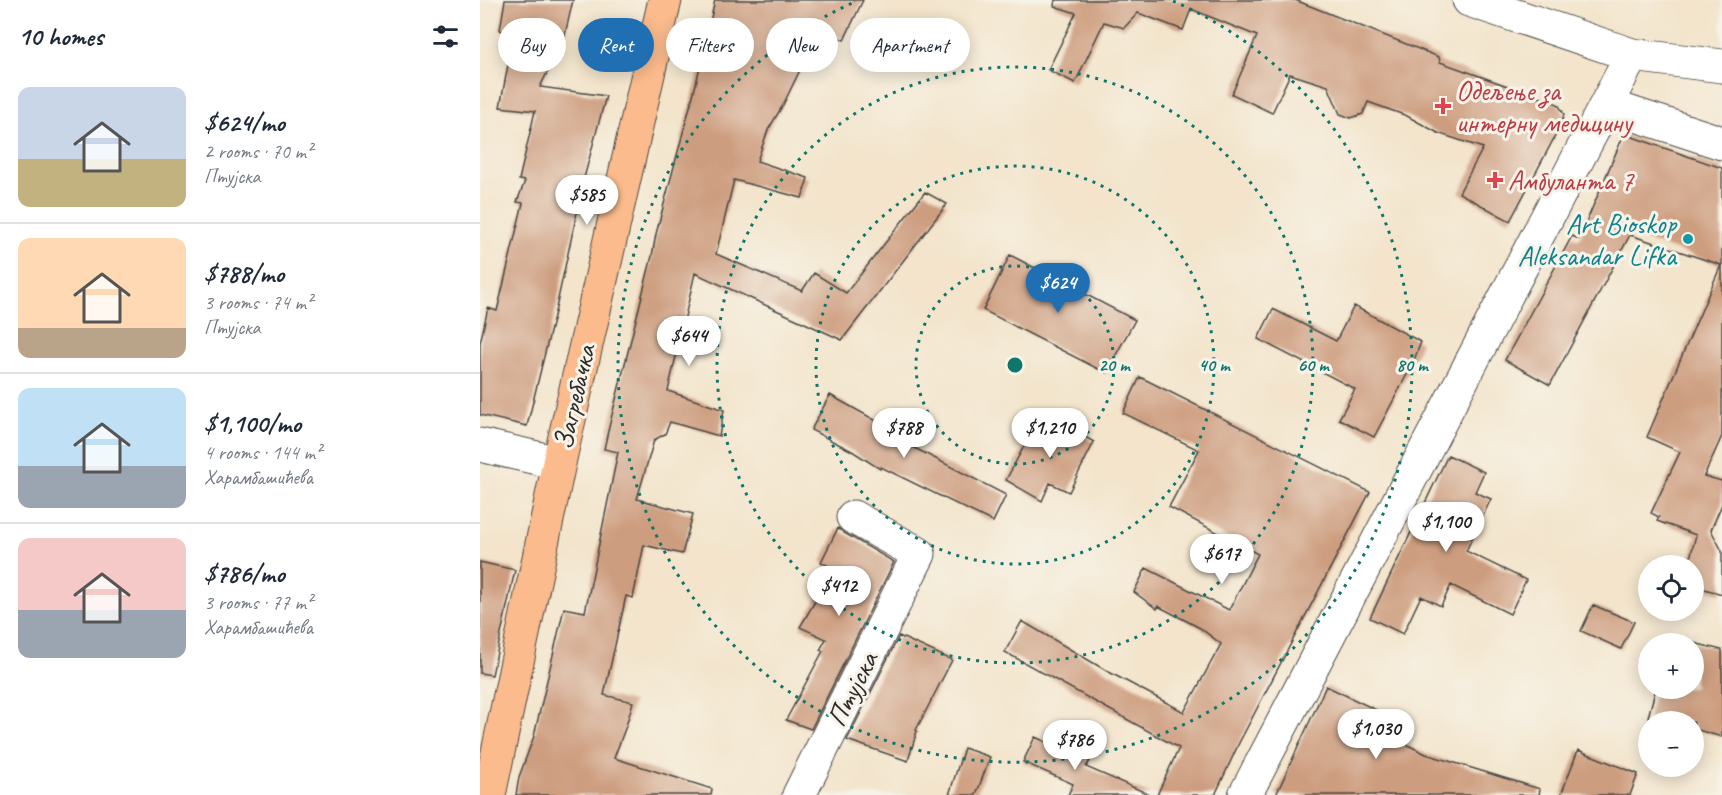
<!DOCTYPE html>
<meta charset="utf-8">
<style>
:root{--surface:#fff;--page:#f2f2f3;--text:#1f2937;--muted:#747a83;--line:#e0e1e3;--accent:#1f6fb2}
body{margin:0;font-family:Caveat,sans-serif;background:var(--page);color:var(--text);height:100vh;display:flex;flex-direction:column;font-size:22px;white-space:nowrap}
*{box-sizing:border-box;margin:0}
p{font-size:20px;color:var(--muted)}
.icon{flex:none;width:33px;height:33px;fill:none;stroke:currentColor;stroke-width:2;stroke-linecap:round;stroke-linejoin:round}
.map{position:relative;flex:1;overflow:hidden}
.drawer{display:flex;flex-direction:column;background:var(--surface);width:480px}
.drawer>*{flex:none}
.top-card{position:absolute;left:18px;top:18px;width:570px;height:54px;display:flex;gap:12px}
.buttons{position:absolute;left:1158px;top:555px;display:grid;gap:12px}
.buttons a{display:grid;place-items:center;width:66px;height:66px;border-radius:50%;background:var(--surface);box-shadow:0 3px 15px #0003;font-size:30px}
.price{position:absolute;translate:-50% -51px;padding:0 14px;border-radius:21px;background:#fff;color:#222;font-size:20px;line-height:39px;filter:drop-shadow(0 2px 3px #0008)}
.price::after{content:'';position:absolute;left:50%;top:36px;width:18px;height:14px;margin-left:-9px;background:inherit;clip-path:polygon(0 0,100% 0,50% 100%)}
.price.selected{background:var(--accent);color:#fff}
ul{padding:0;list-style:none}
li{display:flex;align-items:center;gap:18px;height:150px;padding:0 18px}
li+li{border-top:2px solid var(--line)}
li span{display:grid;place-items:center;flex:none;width:168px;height:120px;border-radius:12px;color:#555}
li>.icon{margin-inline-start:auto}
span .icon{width:72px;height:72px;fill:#fffc;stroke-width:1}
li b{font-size:26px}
h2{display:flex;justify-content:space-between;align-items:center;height:72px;padding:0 18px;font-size:26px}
.tag{padding:0 21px;border-radius:27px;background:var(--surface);box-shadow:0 3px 15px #0003;font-size:21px;line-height:54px}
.tag.selected{background:var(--accent);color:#fff}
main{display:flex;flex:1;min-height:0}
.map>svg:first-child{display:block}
.building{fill:#cd9d7f}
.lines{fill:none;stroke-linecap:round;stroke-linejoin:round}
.minor-casing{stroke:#494743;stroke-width:35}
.major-casing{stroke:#494743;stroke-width:35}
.minor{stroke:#fff;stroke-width:33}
.major{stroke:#fbbb8c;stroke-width:33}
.ring{fill:none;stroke:#0f766e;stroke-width:3;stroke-dasharray:3 6}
.health-dot{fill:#e0444e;stroke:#f7f3e8;stroke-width:2}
.culture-dot{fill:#0f9aa8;stroke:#f7f3e8;stroke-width:2}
.labels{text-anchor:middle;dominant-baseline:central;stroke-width:6;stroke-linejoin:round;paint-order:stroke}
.health-label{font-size:28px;fill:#be3a42;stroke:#f7f3e8;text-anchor:start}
.culture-label{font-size:28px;fill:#0d838f;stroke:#f7f3e8;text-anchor:end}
.street-label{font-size:28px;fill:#2b2b2b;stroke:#f7f3e8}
.centre{fill:#0f766e;stroke:#f7f3e8;stroke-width:3}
.ring-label{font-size:18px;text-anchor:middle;font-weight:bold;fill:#0f766e;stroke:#f7f3e8;stroke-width:6;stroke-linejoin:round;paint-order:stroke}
</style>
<main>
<section class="drawer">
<h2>10 homes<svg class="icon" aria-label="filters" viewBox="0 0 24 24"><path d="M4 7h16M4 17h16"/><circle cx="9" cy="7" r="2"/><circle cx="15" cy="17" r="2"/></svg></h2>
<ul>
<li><span style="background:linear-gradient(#c9d6e8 60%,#c2b280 0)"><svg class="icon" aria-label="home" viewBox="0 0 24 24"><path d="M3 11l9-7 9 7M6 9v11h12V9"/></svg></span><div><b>$624/mo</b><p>2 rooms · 70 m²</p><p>Птујска</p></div></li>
<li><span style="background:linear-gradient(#ffd9b3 75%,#b9a48a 0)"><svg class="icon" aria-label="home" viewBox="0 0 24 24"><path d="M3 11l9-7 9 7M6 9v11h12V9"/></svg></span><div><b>$788/mo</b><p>3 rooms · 74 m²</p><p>Птујска</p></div></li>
<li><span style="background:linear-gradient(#bfe0f5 65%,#9aa5b1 0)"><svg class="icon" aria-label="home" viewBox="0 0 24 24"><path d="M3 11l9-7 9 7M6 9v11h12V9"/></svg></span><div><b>$1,100/mo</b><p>4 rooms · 144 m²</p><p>Харамбашићева</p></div></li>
<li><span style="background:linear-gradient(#f6c9c9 60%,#9aa5b1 0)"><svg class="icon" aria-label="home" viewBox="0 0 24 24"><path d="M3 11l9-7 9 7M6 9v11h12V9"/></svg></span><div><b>$786/mo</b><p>3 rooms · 77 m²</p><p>Харамбашићева</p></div></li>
</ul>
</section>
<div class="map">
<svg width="1242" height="795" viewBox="0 0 1242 795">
<rect width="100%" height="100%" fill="#f7f3e8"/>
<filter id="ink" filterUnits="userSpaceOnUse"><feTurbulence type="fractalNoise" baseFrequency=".0167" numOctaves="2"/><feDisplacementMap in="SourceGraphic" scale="12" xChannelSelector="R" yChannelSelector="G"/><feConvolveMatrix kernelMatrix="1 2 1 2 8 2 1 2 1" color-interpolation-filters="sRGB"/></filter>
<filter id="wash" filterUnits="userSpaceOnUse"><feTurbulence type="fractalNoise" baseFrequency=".008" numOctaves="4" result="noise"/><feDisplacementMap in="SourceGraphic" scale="24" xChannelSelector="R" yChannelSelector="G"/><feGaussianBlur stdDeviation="1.35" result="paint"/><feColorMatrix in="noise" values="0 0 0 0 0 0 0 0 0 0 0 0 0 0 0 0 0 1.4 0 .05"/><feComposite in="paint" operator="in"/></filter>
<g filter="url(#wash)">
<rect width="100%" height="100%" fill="#f3e4cb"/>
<g id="blocks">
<path class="building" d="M25,0H93L84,39L60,87L126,96L96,208H98L76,308L47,426L0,415V343L8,308L17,311L43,203L37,202L45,181L39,180L55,111L20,107L31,49L21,46L24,32L20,30Z
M235,0H383L364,40L340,29L303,105L288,130L277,161L328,178L322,198L254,180L236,254L322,291L334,273L366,293L445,192L467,204L362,340L215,273L188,391L244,410L239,436L190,422L185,434L174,440L157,499L213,514L202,554L164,545L153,598L146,596L124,695L153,702L146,726L134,758L232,789L231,795H36L39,777L54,736L84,608L105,612L138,452L124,449L128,431L172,256L176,234L216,84Z
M575,0H815L959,57L960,62L1078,104L1084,114L1081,125L1030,221L979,193L1003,148L958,133L927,116L888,102L883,114L871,118L860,114L848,86L810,74L792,113L752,94L777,36L711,9L703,30L658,13L644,28L624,22L595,83L568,70L596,13L574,6Z
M1144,134L1242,168V436L1224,476L1242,481V504L1231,530L1242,551V594L1214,586V566H1208L1216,535L1177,521L1179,517L1171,513L1200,452L1167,437L1241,265L1150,235L1070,385L1025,360L1092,236L1099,239Z
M530,255L655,320L626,373L503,310Z
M874,306L941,342L932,365L894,437L859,419L875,389L778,339L793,309L856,341Z
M660,377L890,492L759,743L735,795H677L699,748L525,652L542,621L627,671L704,712L741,644L720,628L678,606L677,609L654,592L666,568L749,610L778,554L689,507L719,450L643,413Z
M350,395L420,434L417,439L526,495L513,522L401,467L400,469L372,451L331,430Z
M567,415L614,442L589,492L570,483L562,501L526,480L550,435L555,439Z
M968,455L1004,472L995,492L1011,499L986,551L1046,580L1030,614L971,585L961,606L941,596L923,634L890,618Z
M358,528L364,533L414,562L331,729L306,720L343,651L340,650L346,639L320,627L354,569L341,562Z
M0,562L35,570L12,675L0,673Z
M1113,605L1154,622L1141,649L1101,631Z
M419,636L472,660L436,730L437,731L428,761L367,740Z
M1190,637L1242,650V737L1214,729V722H1185L1168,717L1176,688H1214V644H1188Z
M846,686L909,716L899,731L946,754L1060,789L1059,795H796Z
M555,737L610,761L606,767L671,795H588L593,784L543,762Z
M484,748L510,757L496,795H469Z
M1098,750L1158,774L1150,795H1081Z"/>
</g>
</g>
<g filter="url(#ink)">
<use href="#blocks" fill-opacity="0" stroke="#494743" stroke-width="1.5"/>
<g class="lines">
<g class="minor-casing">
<path id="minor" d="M989,0L1152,55L1242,66
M1126,105L1242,143
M0,445L79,463
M319,795L439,554L373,517
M765,795L1152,55"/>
</g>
<g class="major-casing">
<path id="major" d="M9,795L79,463L185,0"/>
</g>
<use href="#minor" class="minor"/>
<use href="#major" class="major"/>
</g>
</g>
<g class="ring">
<circle cx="535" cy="365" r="99"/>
<circle cx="535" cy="365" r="199"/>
<circle cx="535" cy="365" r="298"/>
<path d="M693 1A397 397 0 1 1 377 1"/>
</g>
<g class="health-dot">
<path d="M960 97h6v6h6v6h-6v6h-6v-6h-6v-6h6z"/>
<path d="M1012 171h6v6h6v6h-6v6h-6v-6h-6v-6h6z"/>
</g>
<circle class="culture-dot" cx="1208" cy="239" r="6"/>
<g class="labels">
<g class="health-label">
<text x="976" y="90">Одељење за<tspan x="976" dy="32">интерну медицину</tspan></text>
<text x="1028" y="180">Амбуланта 7</text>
</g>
<g class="culture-label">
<text x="1196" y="223">Art Bioskop<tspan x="1196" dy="32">Aleksandar Lifka</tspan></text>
</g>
<g class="street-label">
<text transform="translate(94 397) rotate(-77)">Загребачка</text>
<text transform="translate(372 689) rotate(-63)">Птујска</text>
</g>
</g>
<circle cx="535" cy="365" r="9" class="centre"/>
<g class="ring-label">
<text x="634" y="371">20 m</text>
<text x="734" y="371">40 m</text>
<text x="833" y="371">60 m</text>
<text x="932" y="371">80 m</text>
</g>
</svg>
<div class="buttons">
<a><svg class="icon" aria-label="locate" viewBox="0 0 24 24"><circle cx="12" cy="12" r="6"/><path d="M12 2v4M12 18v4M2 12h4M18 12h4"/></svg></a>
<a>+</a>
<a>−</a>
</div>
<b class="price" style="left:107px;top:226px">$585</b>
<b class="price selected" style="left:578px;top:314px">$624</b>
<b class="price" style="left:209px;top:367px">$644</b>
<b class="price" style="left:424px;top:459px">$788</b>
<b class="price" style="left:570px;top:459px">$1,210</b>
<b class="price" style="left:966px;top:553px">$1,100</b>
<b class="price" style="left:742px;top:585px">$617</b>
<b class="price" style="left:359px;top:617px">$412</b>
<b class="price" style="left:896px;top:760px">$1,030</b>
<b class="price" style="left:595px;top:771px">$786</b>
<div class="top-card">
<a class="tag">Buy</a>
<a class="tag selected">Rent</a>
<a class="tag">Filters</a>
<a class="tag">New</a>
<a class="tag">Apartment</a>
</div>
</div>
</main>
